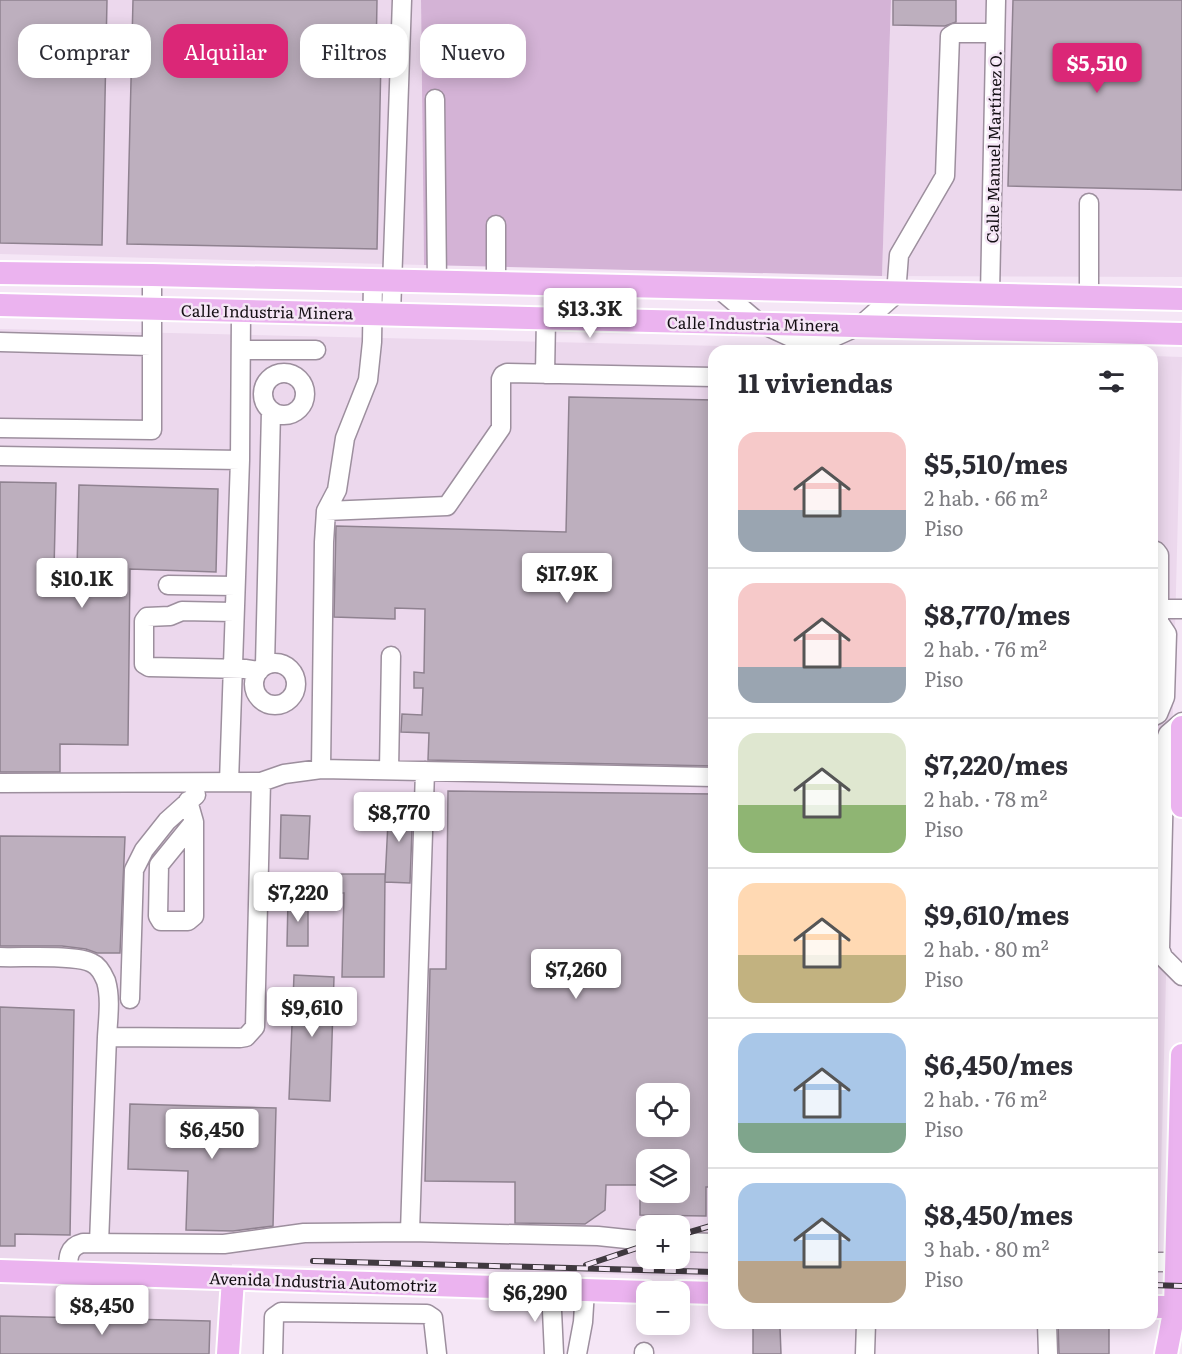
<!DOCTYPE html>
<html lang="es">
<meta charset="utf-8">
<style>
:root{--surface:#fff;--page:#f2f2f3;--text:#2b2b33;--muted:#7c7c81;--line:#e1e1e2;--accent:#db2777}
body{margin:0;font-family:Literata,serif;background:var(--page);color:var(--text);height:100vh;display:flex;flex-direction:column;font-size:22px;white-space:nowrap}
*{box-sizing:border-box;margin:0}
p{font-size:20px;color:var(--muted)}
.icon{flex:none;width:33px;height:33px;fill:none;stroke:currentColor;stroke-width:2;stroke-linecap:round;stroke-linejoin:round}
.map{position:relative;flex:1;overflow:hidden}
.panel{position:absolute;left:708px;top:345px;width:450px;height:984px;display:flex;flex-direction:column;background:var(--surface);border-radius:18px;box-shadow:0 3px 15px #0003}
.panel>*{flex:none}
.top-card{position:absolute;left:18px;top:24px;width:570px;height:54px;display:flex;gap:12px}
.fabs{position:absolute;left:636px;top:1083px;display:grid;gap:12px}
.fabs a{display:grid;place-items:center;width:54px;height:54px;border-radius:12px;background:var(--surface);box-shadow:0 3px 15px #0003;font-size:30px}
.price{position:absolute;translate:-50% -51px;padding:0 14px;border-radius:6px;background:#fff;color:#222;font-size:20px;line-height:39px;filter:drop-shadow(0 2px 3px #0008)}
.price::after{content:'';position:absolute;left:50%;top:36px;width:18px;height:14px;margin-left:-9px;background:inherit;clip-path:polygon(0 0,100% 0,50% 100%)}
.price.on{background:var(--accent);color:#fff}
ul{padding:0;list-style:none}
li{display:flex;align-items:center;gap:18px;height:150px;padding:0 30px}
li+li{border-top:2px solid var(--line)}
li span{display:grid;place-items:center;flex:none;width:168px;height:120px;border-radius:18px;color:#555}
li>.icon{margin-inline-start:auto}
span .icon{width:72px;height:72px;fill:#fffc;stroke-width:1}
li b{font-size:26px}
h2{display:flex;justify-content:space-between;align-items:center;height:72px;padding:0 30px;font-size:26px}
.chip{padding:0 21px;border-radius:18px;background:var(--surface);box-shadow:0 3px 15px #0003;font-size:21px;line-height:54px}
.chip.on{background:var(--accent);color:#fff}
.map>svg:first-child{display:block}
.built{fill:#ecd8ed;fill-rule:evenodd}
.green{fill:#d4b3d6}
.building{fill:#bdafbe;stroke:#8f8290;stroke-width:1.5;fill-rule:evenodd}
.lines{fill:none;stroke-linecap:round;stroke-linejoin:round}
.minor-tunnel{stroke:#d3c6d4;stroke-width:18;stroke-dasharray:18 9;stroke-linecap:butt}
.minor-casing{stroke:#9d8f9e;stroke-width:21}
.major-casing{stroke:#fff;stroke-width:26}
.minor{stroke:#fff;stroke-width:18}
.major{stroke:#ebb3ef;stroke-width:22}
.rail-casing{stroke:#403940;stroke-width:6}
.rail{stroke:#f5e6f6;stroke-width:4;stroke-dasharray:11;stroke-linecap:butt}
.labels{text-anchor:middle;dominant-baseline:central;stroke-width:5;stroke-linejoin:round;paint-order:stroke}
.street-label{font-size:16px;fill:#140f14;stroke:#f5e6f6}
</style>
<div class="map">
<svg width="1182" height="1354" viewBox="0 0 1182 1354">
<rect width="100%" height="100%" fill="#f5e6f6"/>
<path class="built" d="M0,0H421L424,265L0,254Z
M891,0H1182V277L882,276Z
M0,329L939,351H714V1277L232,1264L230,1354H0ZM646,1094H680V1126H646ZM646,1160H680V1192H646ZM646,1226H680V1258H646Z
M1152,356L1182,357L1158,1290H1152Z"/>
<path class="green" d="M421,0H891L882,276L424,265Z"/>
<path class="building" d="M0,0H107L102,245L0,243Z
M133,0H377L376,58H381L377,249L127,244Z
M893,0H956V22L945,26L893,25Z
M1013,0H1182V190L1008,186Z
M569,397L714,400V766L428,760L429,733L401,732L402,714L422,715L423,688H414V672L424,673L425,609L395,608V619L334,617L336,526L566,532Z
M0,482L56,483L54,570H77L79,485L218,489L216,572L130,569L128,745L60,744V772H0Z
M448,791L714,794V1187H706V1216L640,1215V1192H680V1160H646V1185H606L605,1210L585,1224L515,1223V1182L425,1181L430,969H446ZM646,1094H680V1126H646Z
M389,802L413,803L410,883L385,882Z
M281,815L310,816L308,859L280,858Z
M0,836L125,837L120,953H97L86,949L62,946H0Z
M309,874H385L384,977H342L344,893H309Z
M288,899H308V946H287Z
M294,975L334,977L330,1101L289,1099Z
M0,1007L74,1010L70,1235L15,1234V1246H0Z
M130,1104L276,1108L273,1226L233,1231L186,1230L188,1171L128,1169Z
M0,1316L210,1321L209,1354H0Z
M1109,1323V1354H1059L1058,1324Z
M753,1328H780L781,1354H753Z"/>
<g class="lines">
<path class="minor-tunnel" d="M1152,864H1153"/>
<g class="minor-casing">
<path id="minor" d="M435,99L437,282
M1089,203V297
M496,225V284
M719,289L758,322L812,347L861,325L896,294L899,255L945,176L950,36L955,33H995
M990,294L996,0
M391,314L402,0
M0,342L151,346
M241,350H316
M263 394a21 21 0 1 1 42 0a21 21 0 1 1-42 0Z
M545,374L546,318
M0,428L152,430V275
M0,456L240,460L229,782
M240,460L241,312
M326,511L447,506L501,428V379L503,375L507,373L714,377
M1152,550L1156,551L1159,555V622L1167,634L1165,697L1158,714L1152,717
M168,585L235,586
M1159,609H1182
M234,612L182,611L170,616L147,617L144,621V664L149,667L245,669L259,671
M254 684a21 21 0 1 1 42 0a21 21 0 1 1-42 0Z
M265,665L271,411
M1182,722L1168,734L1165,742L1160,949L1163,957L1182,976
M321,769L324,542L326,511L337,490L345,438L368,380L372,342L373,281
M389,770L391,656
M0,783L261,782L284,774L321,769L714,777
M188,801L194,822V916L188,921H161L158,916L159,865L194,822
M0,957C21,958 76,954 92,963C99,966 103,974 106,981C111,998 108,1019 107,1037
M130,999L134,870L144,850L167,821L196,795
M410,1232L425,771
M680,1242L714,1243
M99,1243L107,1037L240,1038L246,1037L255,1027L261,782
M1152,1262H1176
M68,1273C68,1259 67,1247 83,1243L224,1244L304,1233L410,1232L598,1236L646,1241
M551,1289L554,1354
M1047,1323L1048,1354
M644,1352V1354
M273,1354L274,1317L281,1312L427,1314L433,1318L437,1354
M577,1354L583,1322L585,1290
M865,1354L866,1323"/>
</g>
<g class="major-casing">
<path id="major" d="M0,273L152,275L1182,299
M0,305L1182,334
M1182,727V806
M0,1271L646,1292
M680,1292L714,1293
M1152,1307H1182
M228,1354L233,1279
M1166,1354L1175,1307L1182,1055"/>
</g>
<use href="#minor" class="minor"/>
<use href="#major" class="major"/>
<g class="rail-casing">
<path id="rail" d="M680,1235L714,1225
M313,1261L714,1272
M586,1265L646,1245
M1152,1285L1182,1286"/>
</g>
<use href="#rail" class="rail"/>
</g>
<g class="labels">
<g class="street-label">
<text transform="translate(993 147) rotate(-89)">Calle Manuel Martínez O.</text>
<text transform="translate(267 311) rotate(1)">Calle Industria Minera</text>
<text transform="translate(753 323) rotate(1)">Calle Industria Minera</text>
<text transform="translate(323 1281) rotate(2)">Avenida Industria Automotriz</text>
</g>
</g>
</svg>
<div class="fabs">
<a><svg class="icon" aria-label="locate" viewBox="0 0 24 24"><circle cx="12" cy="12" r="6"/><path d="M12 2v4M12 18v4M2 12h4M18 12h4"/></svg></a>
<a><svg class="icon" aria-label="layers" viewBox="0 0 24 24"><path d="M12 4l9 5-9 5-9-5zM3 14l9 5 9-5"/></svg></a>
<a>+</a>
<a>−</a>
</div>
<b class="price on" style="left:1097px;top:94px">$5,510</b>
<b class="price" style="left:590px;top:339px">$13.3K</b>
<b class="price" style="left:567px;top:604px">$17.9K</b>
<b class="price" style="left:82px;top:609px">$10.1K</b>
<b class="price" style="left:399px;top:843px">$8,770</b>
<b class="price" style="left:298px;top:923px">$7,220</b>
<b class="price" style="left:576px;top:1000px">$7,260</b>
<b class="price" style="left:312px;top:1038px">$9,610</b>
<b class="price" style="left:212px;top:1160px">$6,450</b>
<b class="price" style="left:535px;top:1323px">$6,290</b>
<b class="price" style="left:102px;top:1336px">$8,450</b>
<div class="top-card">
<a class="chip">Comprar</a>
<a class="chip on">Alquilar</a>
<a class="chip">Filtros</a>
<a class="chip">Nuevo</a>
</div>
<section class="panel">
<h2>11 viviendas<svg class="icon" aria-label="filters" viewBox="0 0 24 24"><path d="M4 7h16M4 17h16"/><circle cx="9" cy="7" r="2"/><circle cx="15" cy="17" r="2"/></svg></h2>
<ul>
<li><span style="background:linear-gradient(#f6c9c9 65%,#9aa5b1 0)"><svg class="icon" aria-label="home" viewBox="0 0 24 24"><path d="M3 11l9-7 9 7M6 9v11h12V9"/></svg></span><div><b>$5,510/mes</b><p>2 hab. · 66 m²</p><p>Piso</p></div></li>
<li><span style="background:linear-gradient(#f6c9c9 70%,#9aa5b1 0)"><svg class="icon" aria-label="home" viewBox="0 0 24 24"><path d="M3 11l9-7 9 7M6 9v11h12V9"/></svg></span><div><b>$8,770/mes</b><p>2 hab. · 76 m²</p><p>Piso</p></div></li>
<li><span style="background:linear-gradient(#dfe7d0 60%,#8fb573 0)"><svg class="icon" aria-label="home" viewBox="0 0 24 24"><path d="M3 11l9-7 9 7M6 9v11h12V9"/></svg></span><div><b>$7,220/mes</b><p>2 hab. · 78 m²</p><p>Piso</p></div></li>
<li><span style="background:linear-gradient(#ffd9b3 60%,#c2b280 0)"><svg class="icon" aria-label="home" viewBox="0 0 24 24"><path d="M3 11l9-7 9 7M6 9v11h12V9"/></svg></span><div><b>$9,610/mes</b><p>2 hab. · 80 m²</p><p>Piso</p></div></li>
<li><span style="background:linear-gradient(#a9c7e8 75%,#7fa58c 0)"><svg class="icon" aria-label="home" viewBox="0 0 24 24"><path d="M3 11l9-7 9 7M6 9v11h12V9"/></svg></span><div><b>$6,450/mes</b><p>2 hab. · 76 m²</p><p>Piso</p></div></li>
<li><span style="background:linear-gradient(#a9c7e8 65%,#b9a48a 0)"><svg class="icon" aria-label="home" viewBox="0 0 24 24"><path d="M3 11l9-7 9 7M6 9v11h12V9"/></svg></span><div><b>$8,450/mes</b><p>3 hab. · 80 m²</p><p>Piso</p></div></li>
</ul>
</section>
</div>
